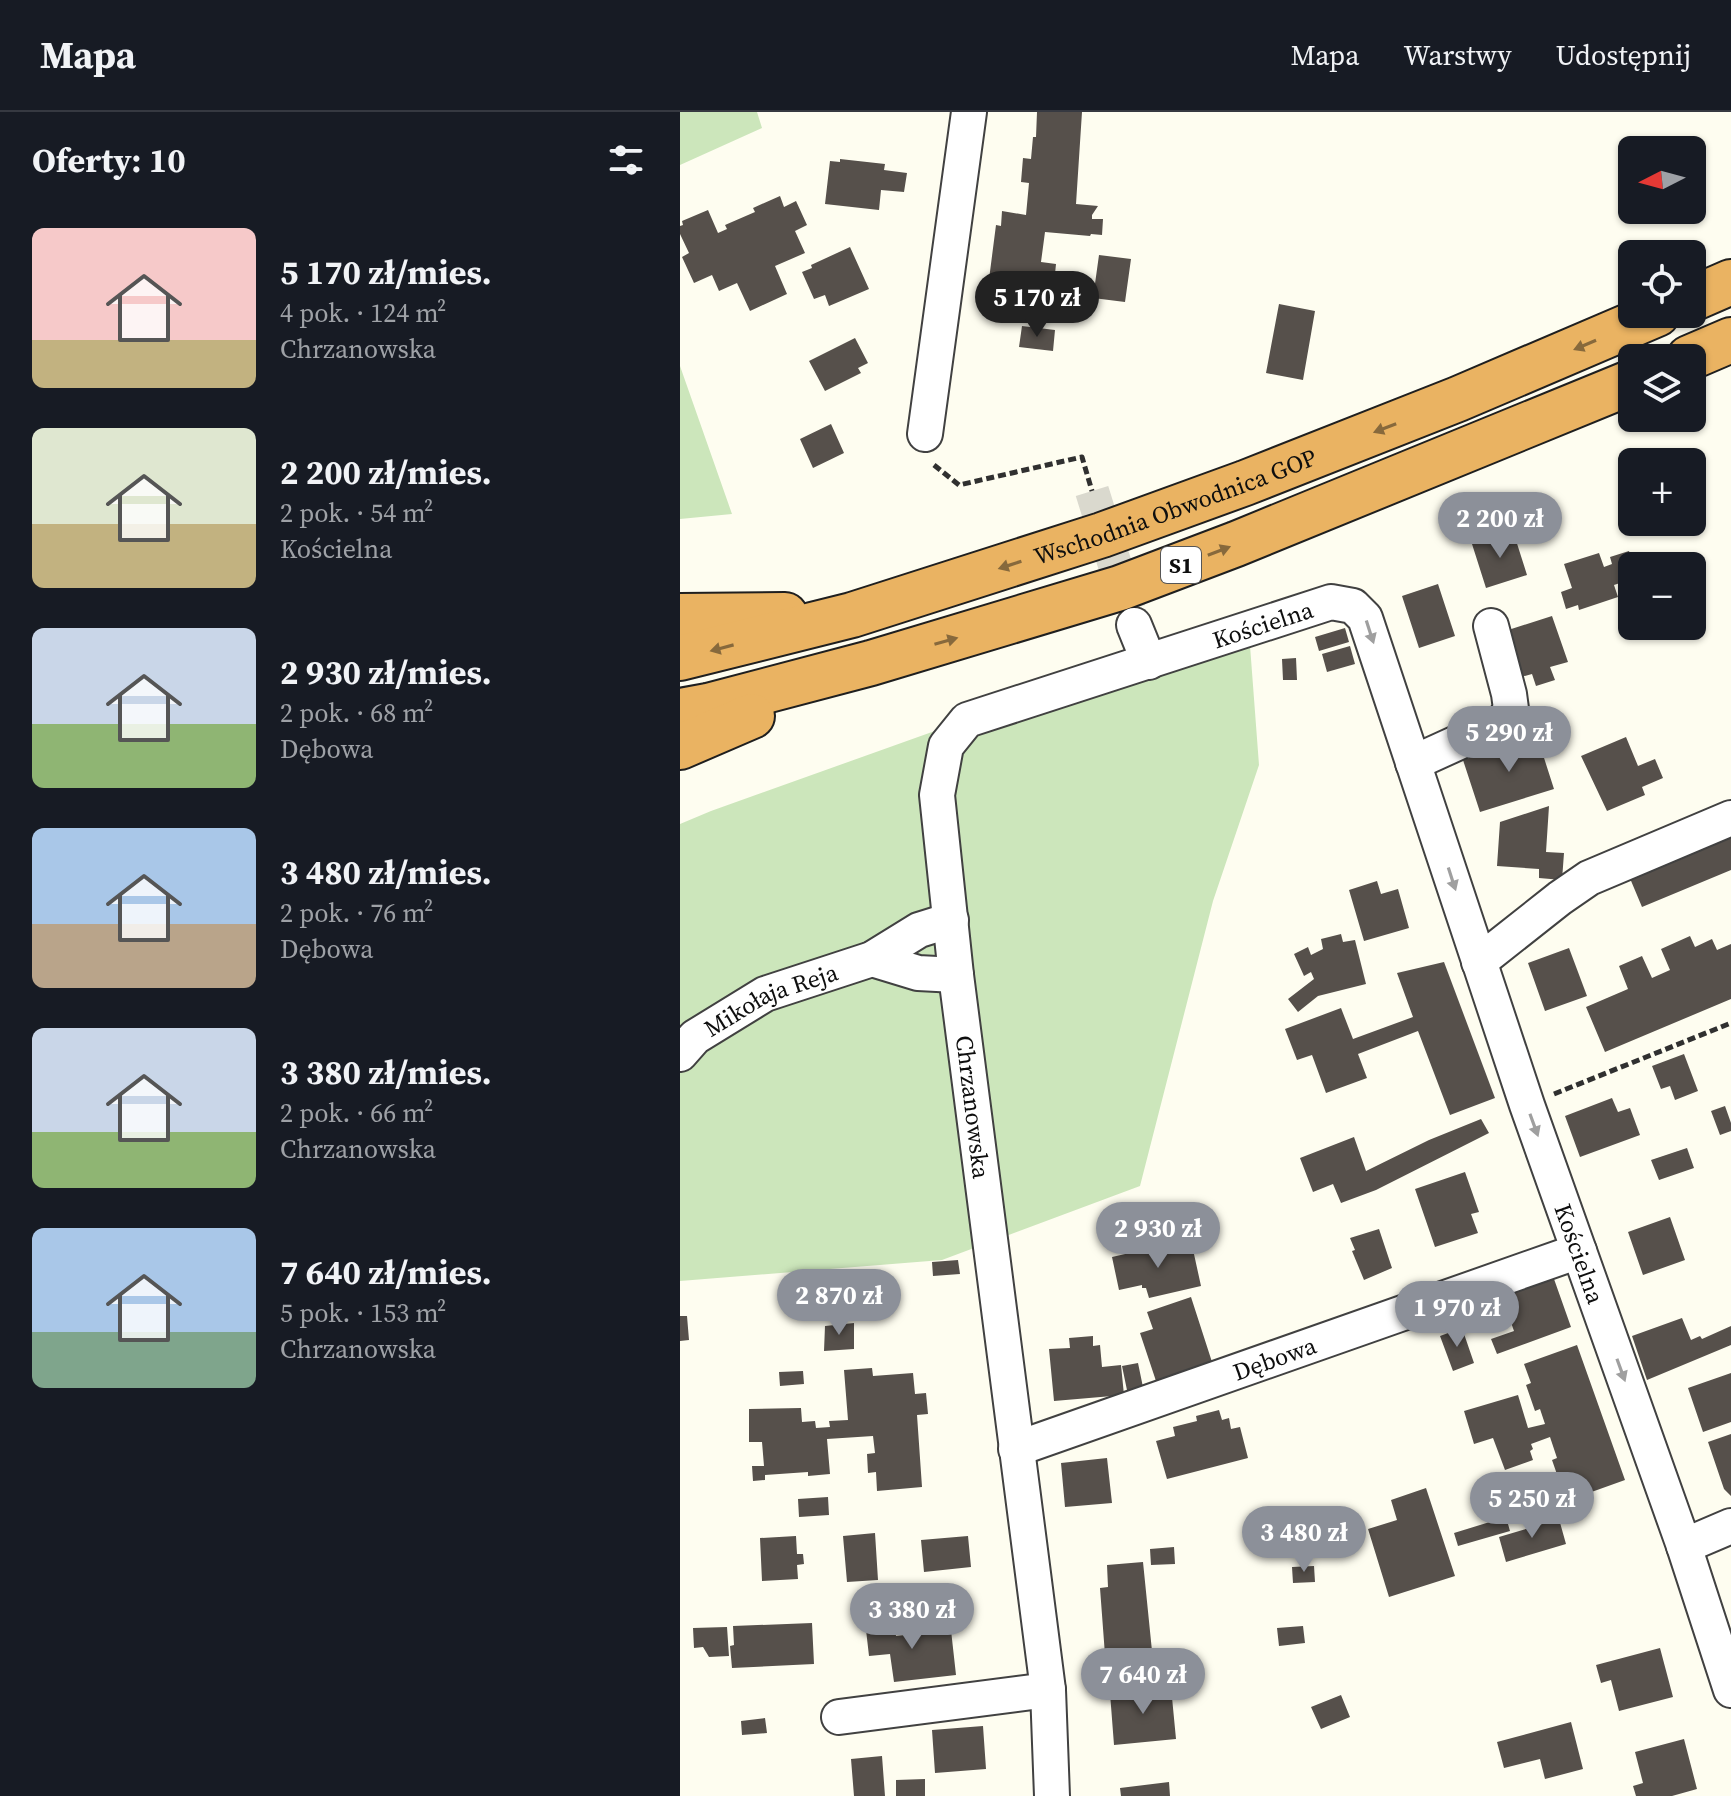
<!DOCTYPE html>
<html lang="pl">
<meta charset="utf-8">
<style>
:root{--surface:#171b24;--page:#242831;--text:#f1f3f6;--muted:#9ea1a6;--line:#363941;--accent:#8c9099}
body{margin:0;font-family:"Source Serif 4",serif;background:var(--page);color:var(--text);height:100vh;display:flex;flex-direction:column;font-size:30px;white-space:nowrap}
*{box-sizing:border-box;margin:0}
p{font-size:26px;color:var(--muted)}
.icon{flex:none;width:44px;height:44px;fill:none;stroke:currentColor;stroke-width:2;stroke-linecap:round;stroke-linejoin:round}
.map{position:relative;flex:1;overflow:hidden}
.details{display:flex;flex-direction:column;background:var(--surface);width:680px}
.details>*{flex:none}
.needle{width:52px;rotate:264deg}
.controls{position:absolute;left:938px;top:24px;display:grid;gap:16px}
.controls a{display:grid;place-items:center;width:88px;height:88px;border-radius:12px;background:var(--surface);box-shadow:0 2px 6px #0004;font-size:40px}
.price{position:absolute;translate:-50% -68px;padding:0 18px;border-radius:28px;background:var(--accent);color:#fff;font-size:26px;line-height:52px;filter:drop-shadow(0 2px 4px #0008)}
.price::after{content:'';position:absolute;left:50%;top:48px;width:24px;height:18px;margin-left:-12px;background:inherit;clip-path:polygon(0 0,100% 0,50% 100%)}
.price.on{background:#222;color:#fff}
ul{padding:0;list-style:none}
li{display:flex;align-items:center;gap:24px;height:200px;padding:0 32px}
li span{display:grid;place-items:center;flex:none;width:224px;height:160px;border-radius:12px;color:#555}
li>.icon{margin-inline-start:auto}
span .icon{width:96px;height:96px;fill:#fffc;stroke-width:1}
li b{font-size:34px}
h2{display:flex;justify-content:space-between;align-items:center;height:96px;padding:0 32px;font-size:34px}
header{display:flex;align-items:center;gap:48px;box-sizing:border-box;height:112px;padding:0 40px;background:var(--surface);border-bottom:2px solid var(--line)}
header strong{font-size:38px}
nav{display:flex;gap:44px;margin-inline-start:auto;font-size:28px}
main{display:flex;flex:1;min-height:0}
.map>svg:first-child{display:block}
.green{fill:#cce6bb}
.building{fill:#56504b}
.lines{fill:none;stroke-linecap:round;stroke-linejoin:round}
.minor-tunnel{stroke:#dad9ce;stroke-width:34;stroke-dasharray:34 17;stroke-linecap:butt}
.minor-casing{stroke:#414141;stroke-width:38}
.highway-casing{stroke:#1f1f1f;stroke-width:48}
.path{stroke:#303030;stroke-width:5;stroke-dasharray:8 4;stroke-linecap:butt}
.minor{stroke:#fff;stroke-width:34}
.highway{stroke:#eab362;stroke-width:44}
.oneway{fill:#87693c}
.oneway2{fill:#9f9f9f}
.labels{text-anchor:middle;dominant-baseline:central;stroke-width:8;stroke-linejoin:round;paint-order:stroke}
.shield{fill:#fff;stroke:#565656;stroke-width:2}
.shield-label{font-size:22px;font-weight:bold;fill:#0e0e0e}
.street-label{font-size:24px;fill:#0e0e0e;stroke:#fff}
</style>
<header>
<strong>Mapa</strong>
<nav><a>Mapa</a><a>Warstwy</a><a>Udostępnij</a></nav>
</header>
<main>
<section class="details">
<h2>Oferty: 10<svg class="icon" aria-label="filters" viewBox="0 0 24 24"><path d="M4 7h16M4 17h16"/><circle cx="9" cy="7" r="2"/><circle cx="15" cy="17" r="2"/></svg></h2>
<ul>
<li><span style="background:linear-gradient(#f6c9c9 70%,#c2b280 0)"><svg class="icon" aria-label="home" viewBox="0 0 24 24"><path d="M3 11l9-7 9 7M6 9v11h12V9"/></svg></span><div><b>5 170 zł/mies.</b><p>4 pok. · 124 m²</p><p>Chrzanowska</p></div></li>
<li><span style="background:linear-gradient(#dfe7d0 60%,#c2b280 0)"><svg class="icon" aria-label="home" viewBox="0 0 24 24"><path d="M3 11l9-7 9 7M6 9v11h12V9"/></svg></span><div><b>2 200 zł/mies.</b><p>2 pok. · 54 m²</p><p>Kościelna</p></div></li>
<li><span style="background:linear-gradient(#c9d6e8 60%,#8fb573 0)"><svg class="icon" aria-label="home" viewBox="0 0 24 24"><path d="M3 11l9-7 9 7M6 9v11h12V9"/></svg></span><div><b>2 930 zł/mies.</b><p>2 pok. · 68 m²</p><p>Dębowa</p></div></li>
<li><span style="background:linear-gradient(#a9c7e8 60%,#b9a48a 0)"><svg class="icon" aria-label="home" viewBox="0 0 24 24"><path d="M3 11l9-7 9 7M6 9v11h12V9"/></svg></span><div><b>3 480 zł/mies.</b><p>2 pok. · 76 m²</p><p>Dębowa</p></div></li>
<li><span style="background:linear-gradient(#c9d6e8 65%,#8fb573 0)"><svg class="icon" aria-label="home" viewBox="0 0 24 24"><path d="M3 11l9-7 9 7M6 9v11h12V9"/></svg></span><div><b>3 380 zł/mies.</b><p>2 pok. · 66 m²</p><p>Chrzanowska</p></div></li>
<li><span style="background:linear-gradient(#a9c7e8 65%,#7fa58c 0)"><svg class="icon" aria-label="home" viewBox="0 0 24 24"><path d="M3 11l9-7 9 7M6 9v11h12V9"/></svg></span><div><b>7 640 zł/mies.</b><p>5 pok. · 153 m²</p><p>Chrzanowska</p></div></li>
</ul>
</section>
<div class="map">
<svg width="1051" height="1684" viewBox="0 0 1051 1684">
<rect width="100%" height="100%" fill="#fefdf0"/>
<path class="green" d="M0,0H77L82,16L0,53Z
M0,254L52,402L0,407Z
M568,507L579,653L533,789L460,1074L262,1148L0,1169V712L31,699Z"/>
<path class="building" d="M357,0H402L396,92L418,94L412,103V107H423L422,123L411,122L410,124L365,120L361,150L376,152L373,181L356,190L307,183L316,113L321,114L322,99L346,103L349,71L341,70L343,46L351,47L353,25H356Z
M160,47L205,52L204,58L227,61L224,80L201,78L199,98L145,92L150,49L160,50Z
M100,84L104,95L116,89L127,113L115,119L125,141L95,154L107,182L70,199L57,171L39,179L32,163L14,171L2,145L9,141L0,122V114L3,113L2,109L28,98L38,121L47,117L45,113L75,100L73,96Z
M170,135L189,177L149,194L145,183L134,187L122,160L132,156L131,153Z
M419,143L451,147L445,190L413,186Z
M599,192L635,199L623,268L586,261Z
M342,214L375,218L373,239L339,235Z
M175,226L188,251L178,256L181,261L145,279L129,249Z
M151,312L164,341L133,356L120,327Z
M833,419L847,463L806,476L792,432Z
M949,439L954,454H952V467L934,473L938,485L899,498L898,493L886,497L881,480L892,476L884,452L919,441L924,455L932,452L930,445Z
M758,472L775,524L739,536L722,484Z
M872,504L888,550L870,555L875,568L856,574L852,562L837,566L822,520Z
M665,516L669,530L639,539L635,525Z
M670,534L675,552L647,560L642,542Z
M616,546L617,568H603L602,547Z
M857,624L874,677L800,700L783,648Z
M946,625L958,654L975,647L983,666L962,675L965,683L927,699L901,644Z
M869,694L866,740L884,741L882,768L859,766V757L817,754L820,710Z
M1051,722V758L962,795L949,764Z
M697,769L701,782L718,777L729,816L684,829L669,778Z
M661,822L663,830L675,828L686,872L638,884L618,900L608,887L634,867L631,860L624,864L614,842L628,835L631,843L643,837L641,827Z
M1010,824L1015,835L1032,827L1037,838L1051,832V887L925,940L906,895L948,877L939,854L962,844L972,866L990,858L981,837Z
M889,836L907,884L865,899L848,851Z
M764,850L815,986L770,1003L738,919L678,942L687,966L646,981L632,943L617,948L605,917L661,896L673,927L733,905L717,861Z
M1004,942L1018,979L995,988L990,974L981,977L972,954Z
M932,986L938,1000L950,996L960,1023L900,1045L885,1004Z
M1045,994L1051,1011V1019L1040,1023L1031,999Z
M801,1007L809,1021L696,1078L661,1091L653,1072L633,1080L620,1046L674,1025L686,1059L749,1028Z
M1007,1036L1014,1056L979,1068L971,1048Z
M785,1060L799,1100L791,1102L798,1121L755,1135L735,1077Z
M990,1105L1005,1148L963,1163L948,1120Z
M699,1117L712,1156L684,1168L672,1139L675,1138L670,1126Z
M512,1133L521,1174L469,1186L466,1176H462V1173L439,1178L432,1145L454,1140Z
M278,1148L280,1162L253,1164L252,1150Z
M874,1167L891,1215L817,1242L811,1227L834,1219L822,1185Z
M511,1185L532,1250L476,1269L460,1221L473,1217L467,1200Z
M0,1204H7L9,1228L0,1229Z
M1002,1206L1011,1228L1020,1224L1022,1227L1051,1214V1233L967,1268L952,1224Z
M174,1211V1237L144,1239L145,1214Z
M782,1216L794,1251L773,1259L760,1224Z
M413,1224V1234L420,1233L422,1255L441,1253L444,1283L374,1289L369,1237L390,1236L389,1226Z
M897,1233L945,1368L892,1387L885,1369L880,1371L872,1348L877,1346L870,1325L851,1332L853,1337L850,1339L853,1348L825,1358L813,1326L794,1332L784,1299L838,1283L848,1316L865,1312L860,1297L855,1299L846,1273L851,1271L844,1252Z
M458,1251L464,1280L448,1283L442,1254Z
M192,1256L193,1264L233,1261L235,1282L246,1281L248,1302L237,1303L242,1375L197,1379L196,1360L188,1361L187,1342L195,1341L193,1324L147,1327L150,1362L128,1364V1360L85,1363V1368L73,1369L72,1354H84L82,1330H69V1297L121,1296L122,1310L135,1309L136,1316L150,1315L149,1309L168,1308L164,1258Z
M123,1259L124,1272L100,1274L99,1260Z
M1051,1261V1310L1023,1320L1008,1276Z
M539,1298L542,1308L549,1306L551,1317L560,1315L568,1346L487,1367L476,1329L495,1324L493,1315L517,1309L516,1304Z
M1051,1322V1384L1044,1377L1028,1330Z
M427,1346L432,1391L385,1395L381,1351Z
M746,1376L775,1464L709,1485L688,1417L717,1408L711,1388Z
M148,1385L149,1403L119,1405L118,1387Z
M826,1405L830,1419L778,1434L774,1421Z
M879,1407L886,1432L826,1450L819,1425Z
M195,1421L198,1468L167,1470L163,1424Z
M116,1424L117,1442H123L124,1452L117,1453L118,1467L82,1469L80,1426Z
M288,1424L291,1455L244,1460L241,1428Z
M494,1435L495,1452L471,1453L470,1437Z
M463,1450L472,1539L425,1543L420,1476L428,1475L427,1453Z
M634,1454L635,1470L613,1471L612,1455Z
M214,1506L216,1524L271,1518L276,1563L214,1570L210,1542L189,1544L185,1509Z
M132,1511L134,1552L52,1556L50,1534L54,1533L53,1514Z
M623,1514L625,1531L599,1534L597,1516Z
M47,1515L49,1544L29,1545L23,1535L14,1536L13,1516Z
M980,1536L993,1585L939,1599L931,1568L921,1571L916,1553Z
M491,1575L496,1627L434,1633L430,1581Z
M661,1583L670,1605L641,1617L631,1595Z
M85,1606L87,1621L62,1623L61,1609Z
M891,1610L903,1657L865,1667L860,1647L824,1656L817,1630Z
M303,1614L306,1657L255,1661L252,1618Z
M1004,1627L1017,1677L992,1684H956L953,1674L963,1671L955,1640Z
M202,1644L205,1684H174L171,1647Z
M245,1667V1684H216V1668Z
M489,1670L490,1684H441L440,1676Z"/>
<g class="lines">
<path class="minor-tunnel" d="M412,379L449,498"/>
<g class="minor-casing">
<g id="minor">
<path d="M245,322L289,0"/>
<path d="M454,513L469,550"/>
<path d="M733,651L823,610L831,597L829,582L811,514"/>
<path d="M192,847L238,861L276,863"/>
<path d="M799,850L880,786L909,766L1051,706"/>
<path id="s1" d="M0,942L15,925L85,882L192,847L239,818L271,808"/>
<path id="s2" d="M336,1337L899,1139"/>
<path d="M1004,1434L1051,1414"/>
<path d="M159,1605L368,1578"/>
<path id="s3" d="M372,1684L368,1578L276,863L257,683L266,634L287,608L651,490L673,494L685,506L847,993L1004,1434L1051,1578"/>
</g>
</g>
<g class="highway-casing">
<g id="highway">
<path d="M1012,187L1051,170"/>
<path d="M1009,246L1051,228"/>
<path d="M0,504L105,503"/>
<path id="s4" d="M0,546L172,503L422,423L565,371L778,287L977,202"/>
<path d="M0,599L28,594L191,551L440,476L556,432L952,270"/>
<path d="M0,635L72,604"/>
</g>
</g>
<path class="path" d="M254,353L279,373L402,345L412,379
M874,982L1051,911"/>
<use href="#minor" class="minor"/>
<use href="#highway" class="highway"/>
</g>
<defs><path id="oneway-solid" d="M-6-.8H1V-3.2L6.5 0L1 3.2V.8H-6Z" transform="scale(2)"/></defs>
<g class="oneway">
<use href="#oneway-solid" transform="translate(905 233) rotate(157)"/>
<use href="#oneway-solid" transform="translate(705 316) rotate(159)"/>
<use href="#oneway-solid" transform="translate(539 439) rotate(-21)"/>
<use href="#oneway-solid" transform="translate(330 453) rotate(162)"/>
<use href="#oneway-solid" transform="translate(266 529) rotate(-16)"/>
<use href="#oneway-solid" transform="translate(42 536) rotate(165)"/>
</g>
<g class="oneway2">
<use href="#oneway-solid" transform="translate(690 520) rotate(72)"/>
<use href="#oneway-solid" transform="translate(772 767) rotate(72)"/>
<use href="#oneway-solid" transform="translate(854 1013) rotate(70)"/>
<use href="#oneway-solid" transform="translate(941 1258) rotate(70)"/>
</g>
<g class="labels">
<rect class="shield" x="481" y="435" width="40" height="36" rx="6"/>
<g class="shield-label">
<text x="501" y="453">S1</text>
</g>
<g class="street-label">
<text stroke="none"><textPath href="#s4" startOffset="518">Wschodnia Obwodnica GOP</textPath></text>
<text stroke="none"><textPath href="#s3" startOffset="1402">Kościelna</textPath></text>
<text stroke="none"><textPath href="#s1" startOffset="108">Mikołaja Reja</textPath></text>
<text transform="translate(293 995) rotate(83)">Chrzanowska</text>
<text stroke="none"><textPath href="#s3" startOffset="2184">Kościelna</textPath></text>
<text stroke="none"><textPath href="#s2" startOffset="274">Dębowa</textPath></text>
</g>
</g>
</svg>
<div class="controls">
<a><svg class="needle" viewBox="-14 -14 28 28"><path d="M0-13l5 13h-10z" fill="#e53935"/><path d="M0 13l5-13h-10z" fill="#9ea1a6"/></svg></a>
<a><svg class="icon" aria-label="locate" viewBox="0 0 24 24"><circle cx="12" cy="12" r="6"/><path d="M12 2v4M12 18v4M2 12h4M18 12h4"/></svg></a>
<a><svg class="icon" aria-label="layers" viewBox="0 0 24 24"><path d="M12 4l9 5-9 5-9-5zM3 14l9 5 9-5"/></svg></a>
<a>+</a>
<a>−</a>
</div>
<b class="price on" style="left:357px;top:227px">5 170 zł</b>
<b class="price" style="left:820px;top:448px">2 200 zł</b>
<b class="price" style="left:829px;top:662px">5 290 zł</b>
<b class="price" style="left:478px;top:1158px">2 930 zł</b>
<b class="price" style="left:159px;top:1225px">2 870 zł</b>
<b class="price" style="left:777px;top:1237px">1 970 zł</b>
<b class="price" style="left:852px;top:1428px">5 250 zł</b>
<b class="price" style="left:624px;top:1462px">3 480 zł</b>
<b class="price" style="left:232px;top:1539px">3 380 zł</b>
<b class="price" style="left:463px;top:1604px">7 640 zł</b>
</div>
</main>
